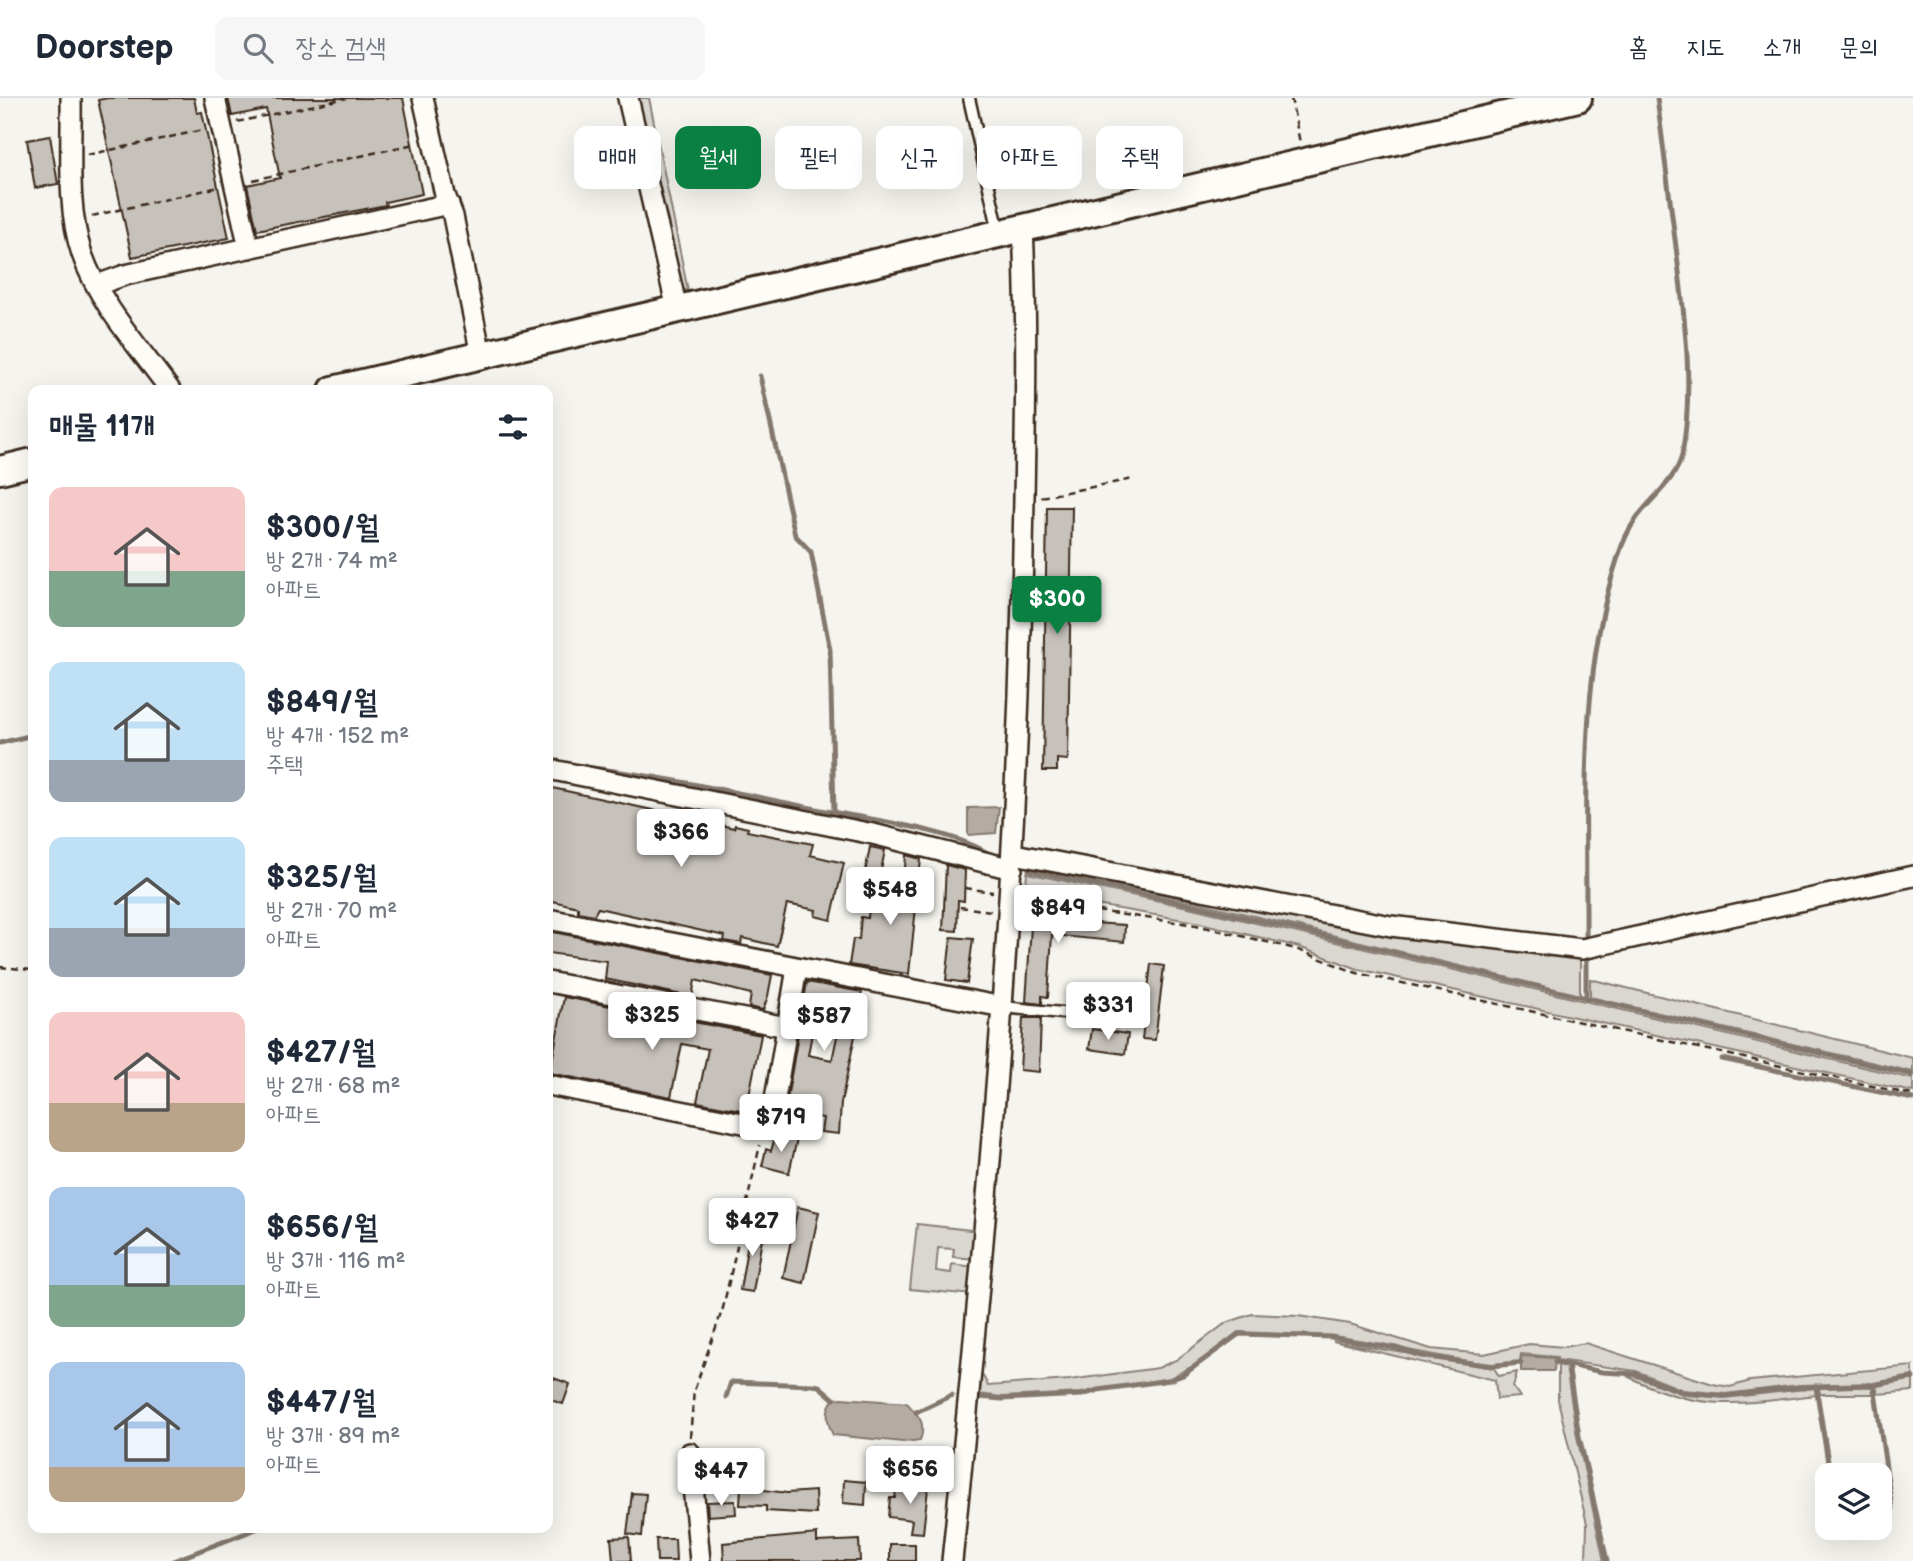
<!DOCTYPE html>
<html lang="ko">
<meta charset="utf-8">
<style>
:root{--surface:#fff;--page:#f6f6f7;--text:#1f2937;--muted:#747a83;--line:#e0e1e3;--accent:#0b8043}
body{margin:0;font-family:"Balsamiq Sans","Poor Story",sans-serif;background:var(--page);color:var(--text);height:100vh;display:flex;flex-direction:column;font-size:26px;white-space:nowrap}
*{box-sizing:border-box;margin:0}
p{font-size:23px;color:var(--muted)}
.icon{flex:none;width:38px;height:38px;fill:none;stroke:currentColor;stroke-width:2;stroke-linecap:round;stroke-linejoin:round}
.map{position:relative;flex:1;overflow:hidden}
.drawer{position:absolute;left:28px;top:287px;width:525px;height:1148px;display:flex;flex-direction:column;background:var(--surface);border-radius:14px;box-shadow:0 7px 28px #0002}
.drawer>*{flex:none}
.banner{position:absolute;left:574px;top:28px;width:665px;height:63px;display:flex;gap:14px}
.tools{position:absolute;left:1815px;top:1365px;display:grid;gap:14px}
.tools a{display:grid;place-items:center;width:77px;height:77px;border-radius:14px;background:var(--surface);box-shadow:0 7px 28px #0002;font-size:35px}
.price{position:absolute;translate:-50% -60px;padding:0 16px;border-radius:7px;background:#fff;color:#222;font-size:23px;line-height:46px;filter:drop-shadow(0 2px 4px #0008)}
.price::after{content:'';position:absolute;left:50%;top:42px;width:21px;height:16px;margin-left:-10px;background:inherit;clip-path:polygon(0 0,100% 0,50% 100%)}
.price.selected{background:var(--accent);color:#fff}
ul{padding:0;list-style:none}
li{display:flex;align-items:center;gap:21px;height:175px;padding:0 21px}
li span{display:grid;place-items:center;flex:none;width:196px;height:140px;border-radius:14px;color:#555}
li>.icon{margin-inline-start:auto}
span .icon{width:84px;height:84px;fill:#fffc;stroke-width:1}
li b{font-size:30px}
h2{display:flex;justify-content:space-between;align-items:center;height:84px;padding:0 21px;font-size:30px}
.tag{padding:0 24px;border-radius:14px;background:var(--surface);box-shadow:0 7px 28px #0002;font-size:24px;line-height:63px}
.tag.selected{background:var(--accent);color:#fff}
header{display:flex;align-items:center;gap:42px;box-sizing:border-box;height:98px;padding:0 35px;background:var(--surface);border-bottom:2px solid var(--line)}
header strong{font-size:33px}
nav{display:flex;gap:38px;margin-inline-start:auto;font-size:24px}
.search{width:490px;height:63px;background:var(--page);display:flex;align-items:center;gap:18px;box-sizing:border-box;padding:0 24px;border-radius:14px;color:var(--muted);font-size:26px}
.map>svg:first-child{display:block}
.green{fill:#dad6d0;stroke:#8a8077;stroke-width:2}
.water{fill:#b4aca4;stroke:#84786e;stroke-width:2}
.lines{fill:none;stroke-linecap:round;stroke-linejoin:round}
.stream{stroke:#84786e;stroke-width:5}
.building{fill:#c7c1bb;stroke:#3b2a1e;stroke-width:2;fill-rule:evenodd}
.lane-casing{stroke:#3b2a1e;stroke-width:15}
.street-casing{stroke:#3b2a1e;stroke-width:24}
.secondary-casing{stroke:#3b2a1e;stroke-width:32}
.path{stroke:#3b2a1e;stroke-width:2.5;stroke-dasharray:7 5;stroke-linecap:butt}
.lane{stroke:#fdfcf7;stroke-width:10}
.street{stroke:#fdfcf7;stroke-width:19}
.secondary{stroke:#fdfcf7;stroke-width:26}
</style>
<header>
<strong>Doorstep</strong>
<div class="search"><svg class="icon" aria-label="search" viewBox="0 0 24 24"><circle cx="10" cy="10" r="6"/><path d="M15 15l6 6"/></svg>장소 검색</div>
<nav><a>홈</a><a>지도</a><a>소개</a><a>문의</a></nav>
</header>
<div class="map">
<svg width="1913" height="1463" viewBox="0 0 1913 1463">
<rect width="100%" height="100%" fill="#f5f4ee"/>
<filter id="ink" filterUnits="userSpaceOnUse"><feTurbulence type="fractalNoise" baseFrequency=".0143" numOctaves="2"/><feDisplacementMap in="SourceGraphic" scale="14" xChannelSelector="R" yChannelSelector="G"/><feConvolveMatrix kernelMatrix="1 2 1 2 8 2 1 2 1" color-interpolation-filters="sRGB"/></filter>
<g filter="url(#ink)">
<path class="green" d="M634,0H649L688,193L682,191L678,183Z
M1029,769L1580,857V897L1575,896L1188,802Z
M1027,775L1188,809L1913,981V994L1358,871L1299,849L1196,824L1025,795Z
M1590,881L1913,960V974L1590,899Z
M917,1126L979,1133L976,1161L953,1159L954,1151L938,1150L936,1173L951,1175L952,1166L975,1169L973,1197L910,1191Z
M1252,1216L1298,1218L1350,1226L1431,1251L1484,1256L1529,1246L1564,1249L1585,1245L1713,1286L1730,1289L1750,1283L1913,1268V1278L1873,1285L1800,1287L1725,1296L1683,1292L1636,1273L1557,1262V1259L1521,1256L1520,1263L1492,1266L1467,1263L1332,1238L1238,1234L1195,1267L1170,1280L1081,1295L1002,1299L978,1296L981,1274L988,1288L1069,1282L1158,1270L1176,1262L1226,1225Z
M1333,1243L1494,1270L1499,1278L1517,1274L1513,1289L1520,1299L1497,1301L1495,1282Z
M1558,1267L1566,1269L1577,1338L1604,1463H1586L1587,1426L1558,1302Z
M1634,1278L1685,1297L1724,1300L1815,1290L1816,1297C1740,1306 1700,1315 1629,1279Z
M1901,1282H1913V1293L1878,1296L1876,1288Z
M1872,1288L1873,1296H1820L1819,1290Z"/>
<path class="water" d="M999,709L996,735L968,737V710Z
M1521,1258L1555,1260L1554,1273H1521Z
M842,1300L907,1305C918,1317 927,1325 920,1342L903,1344L833,1337C827,1325 824,1312 834,1301Z"/>
<g class="lines">
<path class="stream" d="M760,278L795,437L811,454L830,552L834,715
M0,645L33,637
M585,669C668,679 750,698 832,714C878,723 953,732 991,757
M1029,772L1189,806L1913,977
M1586,847C1587,720 1577,582 1618,459C1622,446 1628,432 1636,421C1650,401 1677,381 1682,357C1694,291 1685,223 1677,157C1670,105 1664,52 1657,0
M1586,856V901
M1722,961L1913,1001
M1555,1264L1602,1274L1636,1276L1683,1294L1725,1298L1800,1289L1874,1287L1913,1280
M1568,1267L1579,1338L1607,1463
M1874,1287L1892,1411
M1816,1288L1830,1377
M726,1299L731,1284L812,1287L819,1288L834,1301
M978,1299L1002,1301L1082,1297L1098,1292L1170,1282L1183,1277L1239,1236L1331,1239L1396,1250L1421,1258L1492,1268L1521,1265
M916,1314L952,1297
M173,1463L259,1430"/>
</g>
<path class="building" d="M108,0H194L197,15L202,14L229,140L132,159L98,2Z
M228,0H403L422,96L385,104L386,107L257,132L247,87L280,80L266,11L232,18Z
M50,38L58,86L35,90L27,42Z
M1047,409H1072L1068,662L1057,661V673H1043Z
M548,689L734,730L735,727L748,730L747,733L813,746L810,757L844,765L831,822L815,818L816,812L787,806L777,848L742,840L741,846L724,843L725,838L598,810L594,817L578,814V809L548,802Z
M870,749L885,752L879,783L864,780Z
M906,757L921,761L909,876L849,867L853,841H859L861,819L868,820L869,808H875L877,790L903,794Z
M946,767L965,772L964,803L958,802L957,833L943,832Z
M1032,813L1076,816V824L1125,827L1124,844L1052,837L1048,899L1042,898V906L1026,904Z
M548,833L772,877L768,898L763,912L749,909L751,896L695,882L692,899L605,881L607,863L548,855Z
M951,839L973,841L967,885L946,882Z
M1151,866L1164,868L1155,942L1142,941Z
M807,884L862,894L859,905H863L862,911L868,912L865,925L859,924L855,938L841,1005L839,1036L821,1034L823,1020L785,1013ZM813,930L838,934L832,962L808,957Z
M564,899L761,937L746,1013L697,1004L708,951L682,946L671,999L550,975Z
M1023,920H1041L1039,974L1020,972Z
M1092,931L1128,936L1125,956L1089,951Z
M776,1036L797,1041L789,1075L762,1068L766,1051L771,1053Z
M798,1109L819,1114L804,1185L783,1180Z
M751,1126L764,1129L753,1194L740,1192Z
M548,1278L570,1286L563,1306L548,1301Z
M742,1370L757,1371L756,1391L787,1395L815,1393L816,1416L766,1413V1408L740,1407Z
M844,1382L866,1384L865,1407L843,1405Z
M897,1385L928,1390L923,1435L910,1434L912,1422L888,1419L890,1400H895Z
M632,1395L646,1396L642,1438L627,1436Z
M735,1403L736,1416L708,1418L707,1404Z
M817,1436V1444L859,1442L860,1463H724L723,1445Z
M629,1439L631,1463H613L611,1440Z
M656,1441H675L676,1463H657Z
M890,1446H915V1463H890Z"/>
<g class="lines">
<g class="lane-casing">
<path id="lane" d="M969,0L999,134
M1003,909L1062,915"/>
</g>
<g class="street-casing">
<path id="street" d="M71,0C72,50 66,109 82,156C99,206 140,250 170,292
M215,0L249,150
M423,0L445,97L453,118L481,257
M628,0L677,211
M97,187L125,177L449,106
M548,671L873,736L1012,771
M1014,756L1391,828L1582,851L1913,778
M548,821L1003,909
M548,884L787,929
M548,987L758,1028L768,1027L772,1019L797,870
M690,1355L700,1463
M952,1463C987,1126 1017,790 1023,452C1025,344 1028,237 1023,129"/>
</g>
<g class="secondary-casing">
<path id="secondary" d="M333,292L1578,0
M0,372L33,364"/>
</g>
<path class="path" d="M1291,0L1300,45
M237,24L347,0
M87,57L203,32
M253,82L414,46
M92,118L219,89
M1041,399L1133,381
M965,790L993,794
M1026,803L1196,827L1296,851L1357,875L1913,997
M960,809L991,813
M0,869L33,872
M690,1339L694,1293L723,1210L760,1047"/>
<use href="#lane" class="lane"/>
<use href="#street" class="street"/>
<use href="#secondary" class="secondary"/>
</g>
</g>
</svg>
<div class="tools">
<a><svg class="icon" aria-label="layers" viewBox="0 0 24 24"><path d="M12 4l9 5-9 5-9-5zM3 14l9 5 9-5"/></svg></a>
</div>
<b class="price selected" style="left:1057px;top:538px">$300</b>
<b class="price" style="left:681px;top:771px">$366</b>
<b class="price" style="left:890px;top:829px">$548</b>
<b class="price" style="left:1058px;top:847px">$849</b>
<b class="price" style="left:1108px;top:944px">$331</b>
<b class="price" style="left:652px;top:954px">$325</b>
<b class="price" style="left:824px;top:955px">$587</b>
<b class="price" style="left:781px;top:1056px">$719</b>
<b class="price" style="left:752px;top:1160px">$427</b>
<b class="price" style="left:910px;top:1408px">$656</b>
<b class="price" style="left:721px;top:1410px">$447</b>
<div class="banner">
<a class="tag">매매</a>
<a class="tag selected">월세</a>
<a class="tag">필터</a>
<a class="tag">신규</a>
<a class="tag">아파트</a>
<a class="tag">주택</a>
</div>
<section class="drawer">
<h2>매물 11개<svg class="icon" aria-label="filters" viewBox="0 0 24 24"><path d="M4 7h16M4 17h16"/><circle cx="9" cy="7" r="2"/><circle cx="15" cy="17" r="2"/></svg></h2>
<ul>
<li><span style="background:linear-gradient(#f6c9c9 60%,#7fa58c 0)"><svg class="icon" aria-label="home" viewBox="0 0 24 24"><path d="M3 11l9-7 9 7M6 9v11h12V9"/></svg></span><div><b>$300/월</b><p>방 2개 · 74 m²</p><p>아파트</p></div></li>
<li><span style="background:linear-gradient(#bfe0f5 70%,#9aa5b1 0)"><svg class="icon" aria-label="home" viewBox="0 0 24 24"><path d="M3 11l9-7 9 7M6 9v11h12V9"/></svg></span><div><b>$849/월</b><p>방 4개 · 152 m²</p><p>주택</p></div></li>
<li><span style="background:linear-gradient(#bfe0f5 65%,#9aa5b1 0)"><svg class="icon" aria-label="home" viewBox="0 0 24 24"><path d="M3 11l9-7 9 7M6 9v11h12V9"/></svg></span><div><b>$325/월</b><p>방 2개 · 70 m²</p><p>아파트</p></div></li>
<li><span style="background:linear-gradient(#f6c9c9 65%,#b9a48a 0)"><svg class="icon" aria-label="home" viewBox="0 0 24 24"><path d="M3 11l9-7 9 7M6 9v11h12V9"/></svg></span><div><b>$427/월</b><p>방 2개 · 68 m²</p><p>아파트</p></div></li>
<li><span style="background:linear-gradient(#a9c7e8 70%,#7fa58c 0)"><svg class="icon" aria-label="home" viewBox="0 0 24 24"><path d="M3 11l9-7 9 7M6 9v11h12V9"/></svg></span><div><b>$656/월</b><p>방 3개 · 116 m²</p><p>아파트</p></div></li>
<li><span style="background:linear-gradient(#a9c7e8 75%,#b9a48a 0)"><svg class="icon" aria-label="home" viewBox="0 0 24 24"><path d="M3 11l9-7 9 7M6 9v11h12V9"/></svg></span><div><b>$447/월</b><p>방 3개 · 89 m²</p><p>아파트</p></div></li>
</ul>
</section>
</div>
